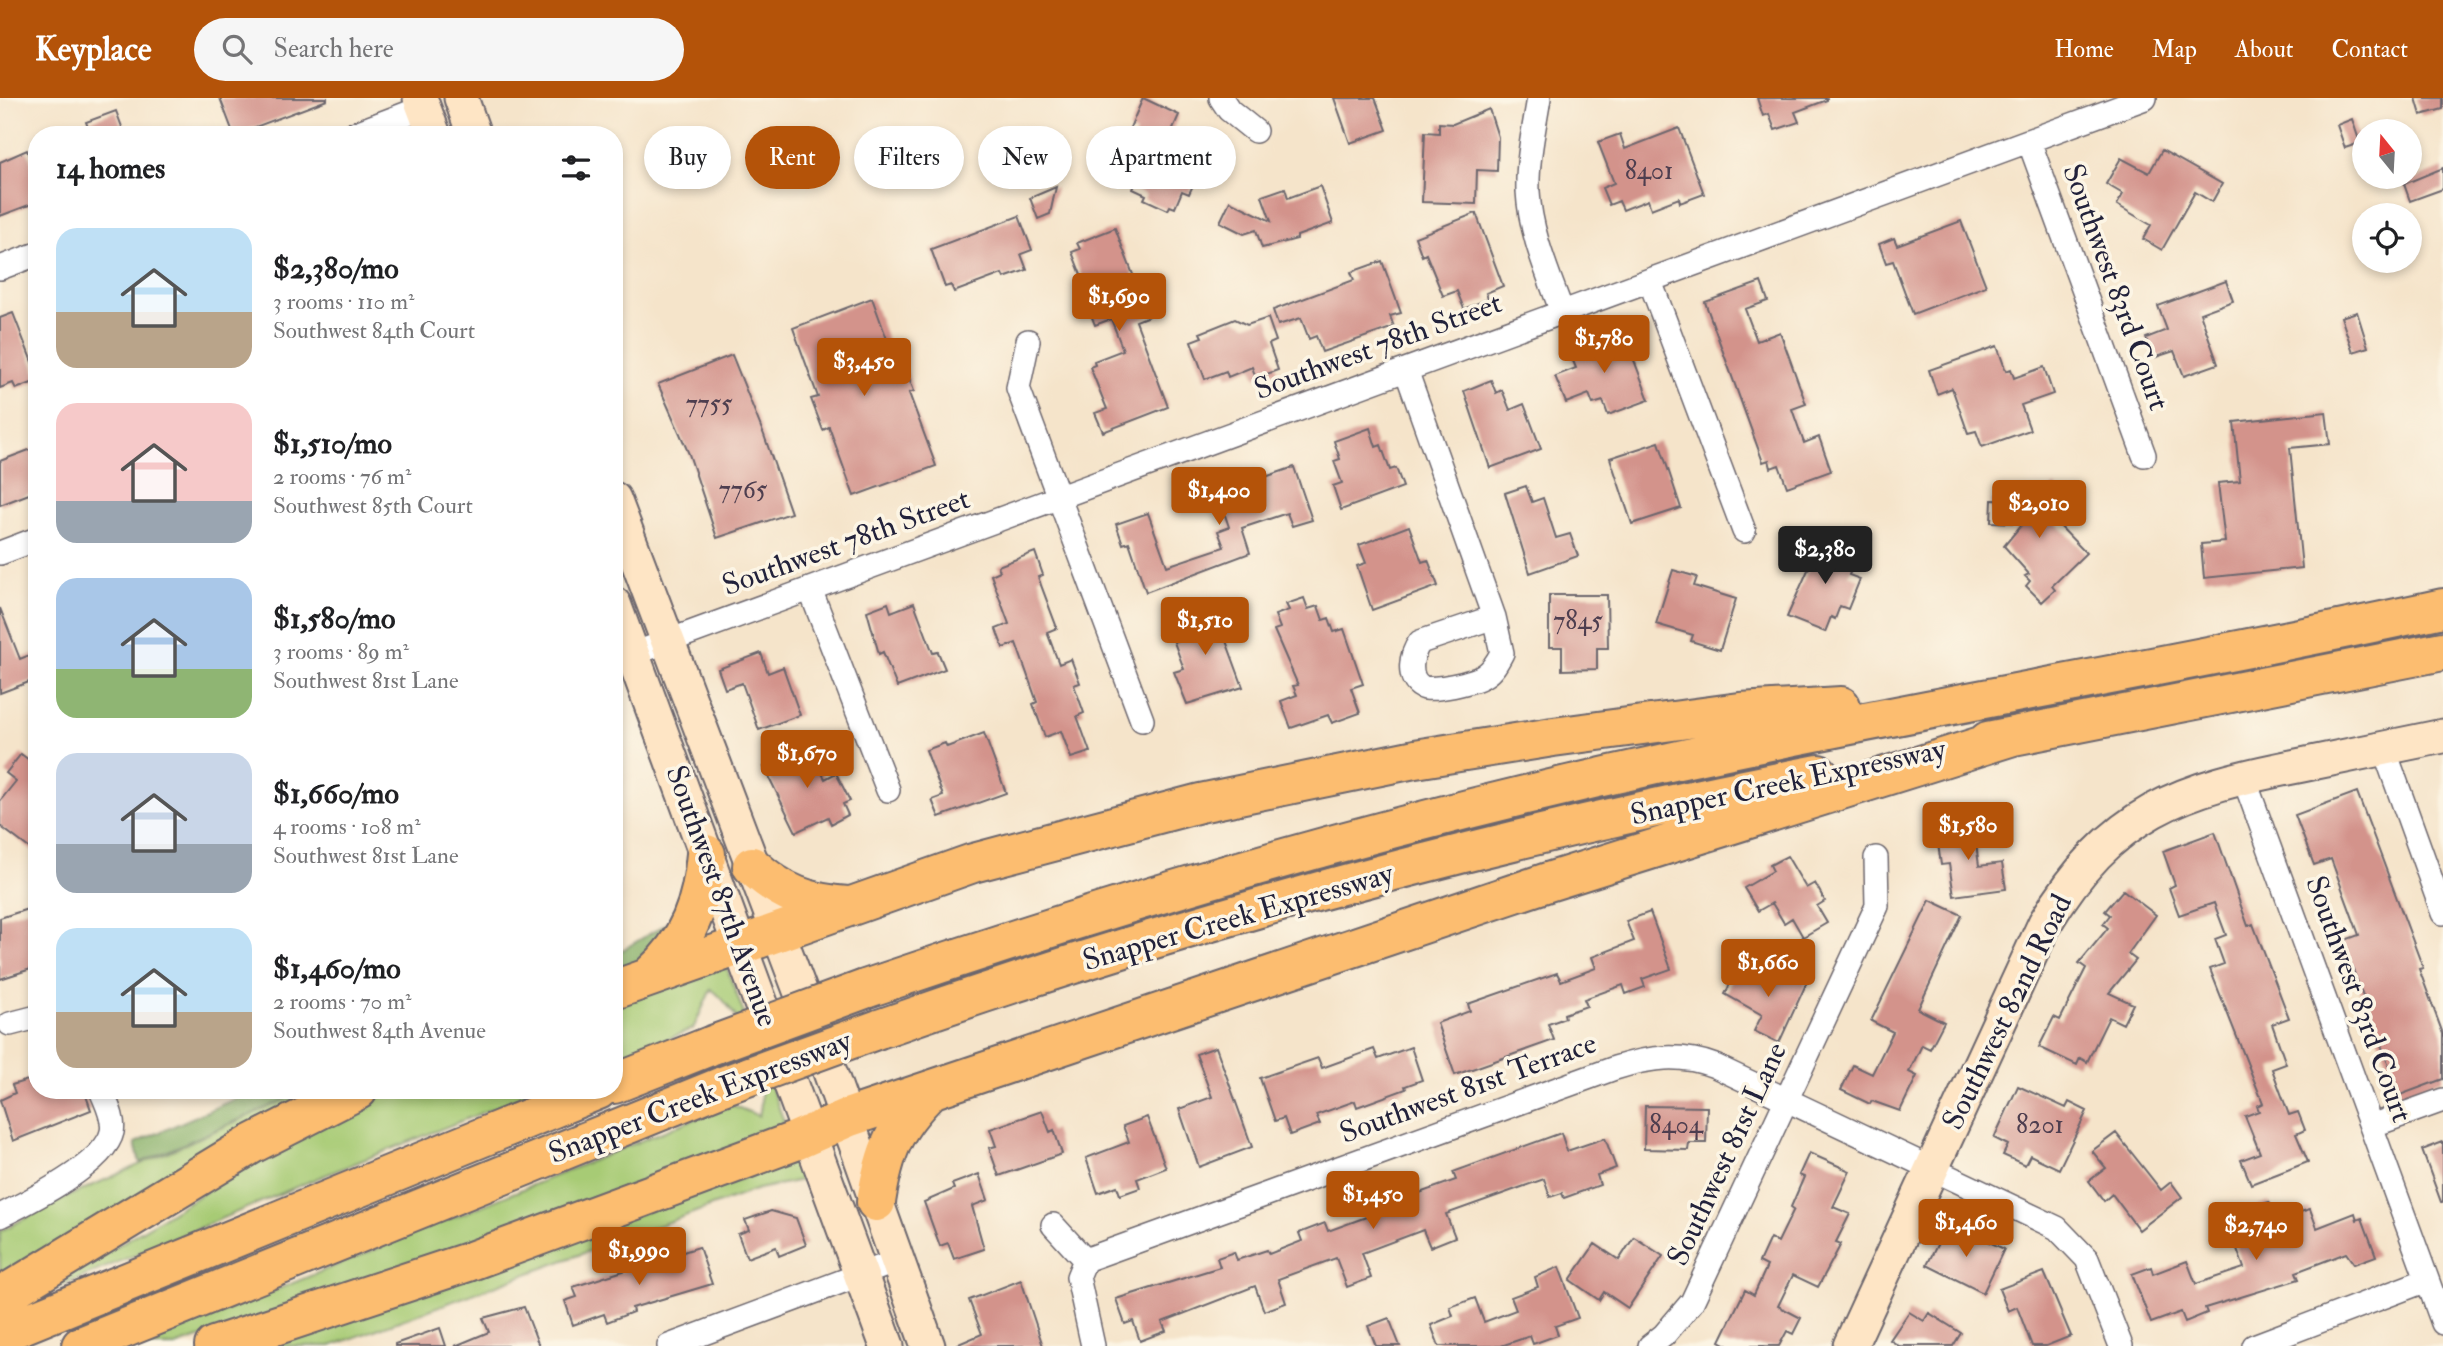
<!DOCTYPE html>
<meta charset="utf-8">
<style>
:root{--surface:#fff;--page:#f6f6f6;--text:#202124;--muted:#757577;--accent:#b45309}
body{margin:0;font-family:"IM FELL Double Pica",serif;background:var(--page);color:var(--text);height:100vh;display:flex;flex-direction:column;font-size:26px;white-space:nowrap}
*{box-sizing:border-box;margin:0}
p{font-size:23px;color:var(--muted)}
.icon{flex:none;width:38px;height:38px;fill:none;stroke:currentColor;stroke-width:2;stroke-linecap:round;stroke-linejoin:round}
.map{position:relative;flex:1;overflow:hidden}
.drawer{position:absolute;left:28px;top:28px;width:595px;height:973px;display:flex;flex-direction:column;background:var(--surface);border-radius:28px;box-shadow:0 4px 10px #0003}
.drawer>*{flex:none}
.hud{position:absolute;left:644px;top:28px;width:665px;height:63px;display:flex;gap:14px}
.needle{width:46px;rotate:342deg}
.fabs{position:absolute;left:2352px;top:21px;display:grid;gap:14px}
.fabs a{display:grid;place-items:center;width:70px;height:70px;border-radius:50%;background:var(--surface);box-shadow:0 4px 10px #0003;font-size:35px}
.price{position:absolute;translate:-50% -60px;padding:0 16px;border-radius:7px;background:var(--accent);color:#fff;font-size:23px;line-height:46px;filter:drop-shadow(0 2px 4px #0008)}
.price::after{content:'';position:absolute;left:50%;top:42px;width:21px;height:16px;margin-left:-10px;background:inherit;clip-path:polygon(0 0,100% 0,50% 100%)}
.price.selected{background:#222;color:#fff}
ul{padding:0;list-style:none}
li{display:flex;align-items:center;gap:21px;height:175px;padding:0 28px}
li span{display:grid;place-items:center;flex:none;width:196px;height:140px;border-radius:21px;color:#555}
li>.icon{margin-inline-start:auto}
span .icon{width:84px;height:84px;fill:#fffc;stroke-width:1}
li b{font-size:30px}
h2{display:flex;justify-content:space-between;align-items:center;height:84px;padding:0 28px;font-size:30px}
.pill{padding:0 24px;border-radius:32px;background:var(--surface);box-shadow:0 4px 10px #0003;font-size:24px;line-height:63px}
.pill.selected{background:var(--accent);color:#fff}
header{display:flex;align-items:center;gap:42px;box-sizing:border-box;height:98px;padding:0 35px;background:var(--accent);color:#fff}
header strong{font-size:33px}
nav{display:flex;gap:38px;margin-inline-start:auto;font-size:24px}
.search{width:490px;height:63px;background:var(--page);display:flex;align-items:center;gap:18px;box-sizing:border-box;padding:0 24px;border-radius:38px;color:var(--muted);font-size:26px}
.map>svg:first-child{display:block}
.green{fill:#a7cb75;stroke:#647658;stroke-width:2}
.forest{fill:#85af66;stroke:#546850;stroke-width:2}
.building{fill:#d3938b}
.lines{fill:none;stroke-linecap:round;stroke-linejoin:round}
.street-casing{stroke:#6c666d;stroke-width:26}
.secondary-casing{stroke:#6c666d;stroke-width:37}
.highway-casing{stroke:#6c666d;stroke-width:42}
.street{stroke:#fff;stroke-width:23}
.secondary{stroke:#fee5c5;stroke-width:33}
.highway{stroke:#fcbd6f;stroke-width:38}
.highway-bridge-casing{stroke:#6c666d;stroke-width:42;stroke-linecap:butt}
.highway-bridge{stroke:#fcbd6f;stroke-width:38}
.labels{text-anchor:middle;dominant-baseline:central;stroke-width:7;stroke-linejoin:round;paint-order:stroke}
.number-label{font-size:26px;fill:#4e3e4f}
.street-label{font-size:30px;fill:#22223b;stroke:#fcf5e5}
</style>
<header>
<strong>Keyplace</strong>
<div class="search"><svg class="icon" aria-label="search" viewBox="0 0 24 24"><circle cx="10" cy="10" r="6"/><path d="M15 15l6 6"/></svg>Search here</div>
<nav><a>Home</a><a>Map</a><a>About</a><a>Contact</a></nav>
</header>
<div class="map">
<svg width="2443" height="1248" viewBox="0 0 2443 1248">
<rect width="100%" height="100%" fill="#fcf5e5"/>
<filter id="ink" filterUnits="userSpaceOnUse"><feTurbulence type="fractalNoise" baseFrequency=".0143" numOctaves="2"/><feDisplacementMap in="SourceGraphic" scale="14" xChannelSelector="R" yChannelSelector="G"/><feConvolveMatrix kernelMatrix="1 2 1 2 8 2 1 2 1" color-interpolation-filters="sRGB"/></filter>
<filter id="wash" filterUnits="userSpaceOnUse"><feTurbulence type="fractalNoise" baseFrequency=".00686" numOctaves="4" result="noise"/><feDisplacementMap in="SourceGraphic" scale="28" xChannelSelector="R" yChannelSelector="G"/><feGaussianBlur stdDeviation="1.57" result="paint"/><feColorMatrix in="noise" values="0 0 0 0 0 0 0 0 0 0 0 0 0 0 0 0 0 1.4 0 .05"/><feComposite in="paint" operator="in"/></filter>
<g filter="url(#wash)">
<rect width="100%" height="100%" fill="#f5e4ca"/>
<path class="green" d="M725,865L786,1029L454,1156L175,1248H139L716,1012L732,1007L759,1018C769,981 742,913 711,891L693,931L614,962V903Z
M307,992H328L0,1188V1133L69,1098Z
M384,992H539L313,1082L28,1202L339,1012Z
M788,1065L799,1070L806,1081L758,1091L331,1248H250Z"/>
<path class="forest" d="M671,823L675,843L614,878V857Z
M255,992H307L140,1065L135,1045Z"/>
<g id="blocks">
<path class="building" d="M220,0H327V2L234,37Z
M1143,0L1179,17L1171,35L1186,41L1180,55L1195,62L1192,68L1200,72L1189,96L1182,93L1175,110L1170,108L1168,112L1144,101L1146,97L1133,91L1150,54L1131,46L1136,35L1129,32Z
M1334,0H1375L1387,32L1350,45Z
M1757,0H1827V2L1795,14L1799,24L1775,32L1769,16L1763,18Z
M2416,0H2443V11L2421,17Z
M1489,11L1498,39L1497,73L1477,72L1476,106L1422,104L1425,34L1439,35V25L1453,26Z
M116,13L125,37H91L86,24Z
M2352,21L2360,45L2345,50L2337,27Z
M1679,30L1704,96L1680,105L1679,100L1651,111L1648,102L1623,112L1619,103L1609,107L1602,90L1614,85L1598,44L1620,36L1625,51Z
M27,52L37,79V104L0,118V64Z
M2162,52L2222,86L2212,104L2195,94L2162,152L2143,141L2151,127L2117,107L2123,96L2106,86L2121,60L2149,75Z
M2443,70V91L2410,103L2404,86Z
M1320,88L1333,125L1297,138V141L1262,150L1256,132L1244,136L1220,124L1230,103L1271,123L1262,98L1285,90L1288,100Z
M1056,89L1050,116L1038,121L1030,100Z
M1476,115L1503,188L1486,195L1488,201L1464,211L1457,193L1443,198L1426,156L1422,158L1415,139Z
M1019,118L1032,152L1021,156L1027,172L1004,180L1002,176L954,194L951,187L945,189L931,151Z
M1961,123L1986,188L1913,216L1893,163L1886,165L1879,146L1894,140L1897,147Z
M1115,130L1149,218L1136,223L1168,309L1103,334L1095,315L1107,311L1090,269L1095,267L1094,263L1123,252L1111,221L1095,227L1086,204L1091,202L1072,154L1080,151L1077,145Z
M1382,163L1401,215L1390,218L1394,229L1322,254L1316,238L1309,241L1301,220L1278,227L1273,212L1354,182L1351,174Z
M2226,183L2233,203L2200,215L2218,266L2184,278L2174,253L2153,260L2146,240L2167,232L2158,208Z
M1761,184L1768,203L1745,211L1757,243L1780,234L1806,306L1792,311L1804,345L1819,339L1831,373L1787,389L1779,367L1771,370L1769,362L1763,364L1705,204Z
M872,200L899,274L906,272L914,293L909,295L936,368L854,398L829,329L823,332L811,301L818,299L793,230Z
M2357,214L2368,249L2353,254L2341,219Z
M13,215L37,277V283L16,291L13,285L0,290V220Z
M1268,220L1276,243L1269,246L1278,272L1256,280L1252,269L1228,279L1226,273L1205,281L1191,243L1202,239L1200,235L1235,221L1247,227Z
M1623,233L1649,302L1608,317L1603,303L1593,306L1589,296L1566,305L1555,278L1576,270L1569,253Z
M1997,248L2006,273L2011,271L2014,280L2044,269L2053,296L2021,307L2030,332L1982,349L1976,333L1968,335L1952,290L1937,296L1929,272Z
M732,257L764,337L791,415L717,440L689,356L658,286Z
M1491,282L1496,295L1502,292L1510,312L1524,306L1541,351L1490,370L1464,293Z
M2326,314L2330,346L2290,350L2302,470L2204,480L2201,446L2225,444L2218,385L2240,383L2234,324Z
M1370,330L1376,349L1381,347L1390,372L1396,370L1403,389L1341,412L1333,388L1342,385L1334,363L1340,361L1334,343Z
M1659,344L1681,410L1632,426L1610,360Z
M37,349V393L0,407V363Z
M1294,369L1312,422L1292,428L1287,415L1242,430L1250,455L1146,494L1129,444L1123,446L1116,426L1148,415L1167,468L1224,449L1218,433L1229,429L1215,388L1239,380L1242,387Z
M1526,388L1532,404L1543,400L1556,440L1570,436L1578,458L1530,475L1505,395Z
M2054,388L2070,404L2053,421L2086,455L2052,488L2055,492L2042,504L2026,488L2030,483L2025,478L2029,476L2004,448L2023,425L1991,424L1992,402L2028,403L2032,407Z
M1409,428L1422,464L1428,462L1438,488L1372,512L1357,468L1366,465L1359,447Z
M1813,441L1858,455L1849,477L1860,481L1848,511L1840,508L1835,521L1831,519L1825,534L1787,519L1812,463L1805,460Z
M1035,454L1043,477L1038,479L1057,530L1047,534L1059,566L1071,561L1080,585L1074,587L1084,615L1077,618L1090,654L1071,660L1061,633L1045,639L1033,606L1037,604L1016,545L1003,550L996,531L1009,526L991,477L1000,473L998,468Z
M1673,472L1697,479L1694,488L1736,501L1720,552L1691,543L1693,537L1656,526Z
M1549,497H1607L1608,550H1597V571L1562,572V549H1549Z
M1304,500L1308,511L1318,508L1323,522L1329,520L1334,534L1344,531L1363,586L1351,590L1360,615L1332,625L1328,617L1291,630L1281,603L1297,597L1293,588L1298,587L1274,532L1280,530L1275,517L1289,512L1286,506Z
M1211,502L1243,589L1187,606L1174,574L1184,571L1174,544L1192,537L1183,513Z
M888,505L891,514L914,505L933,555L938,554L945,571L897,589L883,554L879,556L867,513Z
M0,510L20,561L37,554V581L0,595Z
M761,555L768,575L783,569L800,617L759,632L742,585L725,591L718,571Z
M984,635L1006,695L939,719L932,702L943,698L926,652L945,645L947,649Z
M809,648L825,681L836,675L850,703L843,706L848,717L831,726L828,719L796,734L764,669Z
M21,656L37,668V756L0,728V703L16,683L6,675Z
M2357,694L2423,870L2419,871L2443,936V981L2400,997L2342,843L2359,837L2331,761L2314,767L2295,717Z
M1973,723L1979,768L2002,765L2006,791L1954,798L1949,766L1941,767L1938,746L1947,745L1945,727Z
M2215,734L2248,828L2253,826L2289,920L2272,926L2286,966L2272,971L2289,1017L2298,1014L2305,1032L2296,1036L2308,1064L2251,1086L2241,1062L2260,1055L2245,1018L2259,1013L2257,1008L2263,1005L2210,871L2224,866L2215,841L2226,837L2214,805L2179,817L2169,790L2175,787L2163,753Z
M1787,758L1806,790L1815,785L1825,803L1817,808L1827,825L1803,839L1792,820L1784,825L1772,805L1758,813L1744,790L1773,773L1770,767Z
M2123,792L2156,817L2128,856L2136,862L2109,895L2133,906L2123,926L2109,919L2087,964L2080,960L2077,967L2039,949L2054,919L2060,922L2086,870L2079,865L2108,830L2103,826L2110,817L2105,813Z
M1930,802L1962,817L1918,911L1944,924L1930,951L1922,947L1909,974L1917,978L1900,1013L1872,1003L1870,1006L1841,992L1853,967L1872,976L1893,934L1871,923Z
M37,808V869L0,881V820Z
M1650,814L1671,871L1642,881L1645,889L1626,896L1623,887L1584,901L1587,908L1564,916L1565,920L1548,926L1554,942L1455,977L1437,925L1470,913L1468,906L1557,875L1561,883L1596,870L1592,859L1634,843L1626,823Z
M1739,868L1772,883L1778,870L1807,884L1779,945L1754,933L1762,917L1725,896Z
M1216,949L1252,1049L1199,1069L1179,1011L1212,999L1196,956Z
M1411,949L1422,982L1405,988L1406,991L1357,1009L1355,1003L1316,1017L1320,1026L1290,1037L1284,1020L1275,1023L1260,980L1318,960L1322,970L1374,951L1378,961Z
M37,979V992H84L91,1012L13,1043L0,1002L15,995L12,987Z
M2018,988L2066,1010L2069,1004L2087,1013L2059,1071L2030,1057L2025,1067L2003,1057L2008,1047L1994,1040Z
M1645,1008L1707,1009L1706,1045H1689L1688,1052L1644,1051Z
M1042,1013L1050,1034L1054,1032L1062,1056L999,1078L989,1050L996,1048L990,1031Z
M1147,1019L1166,1070L1137,1081L1140,1090L1120,1097L1117,1088L1098,1095L1086,1060L1129,1044L1123,1028Z
M1561,1035L1567,1053L1605,1040L1616,1070L1597,1077L1600,1087L1564,1100L1562,1095L1550,1099L1544,1081L1446,1116L1455,1139L1430,1149L1423,1132L1362,1155L1371,1180L1347,1189L1336,1160L1278,1181L1286,1205L1264,1213L1255,1188L1162,1224L1166,1233L1140,1243L1133,1223L1125,1226L1116,1201L1220,1169L1217,1160L1234,1154L1237,1162L1267,1152L1269,1156L1302,1143L1299,1135L1325,1125L1328,1133L1369,1118L1368,1114L1386,1107L1383,1098L1410,1088L1414,1097L1456,1082L1453,1074Z
M2116,1035L2161,1092L2171,1084L2182,1099L2139,1132L2112,1096L2104,1103L2089,1083L2106,1070L2092,1053Z
M2443,1044V1104H2441L2422,1052Z
M1809,1055L1850,1073L1833,1109L1850,1116L1836,1144L1841,1146L1818,1189L1793,1177L1778,1208L1801,1220L1793,1236L1787,1233L1779,1248H1729L1720,1243L1745,1192L1754,1197L1767,1168L1759,1164L1770,1140L1778,1144L1794,1111L1791,1109L1804,1079L1799,1077Z
M979,1076L988,1102L972,1108L984,1151L954,1161L948,1145L940,1148L924,1104L954,1091L952,1086Z
M2269,1104L2278,1121L2310,1111L2317,1130L2355,1115L2357,1122L2362,1120L2376,1158L2354,1166L2346,1155L2296,1174L2299,1181L2205,1210L2207,1215L2185,1224L2181,1214L2151,1225L2132,1176L2151,1169L2153,1176L2187,1163L2196,1186L2244,1170L2236,1148L2251,1143L2243,1113Z
M771,1113L796,1120L806,1147L779,1158L776,1149L747,1160L738,1136L749,1132L745,1122Z
M1945,1131L1963,1139L1966,1133L2004,1151L1983,1195L1927,1167Z
M1634,1139L1663,1158L1628,1210L1604,1194L1599,1202L1570,1182L1595,1146L1619,1162Z
M699,1149L712,1186L632,1210L633,1214L607,1224L604,1216L573,1227L565,1203L577,1199L573,1189Z
M1559,1169L1578,1220L1555,1228L1558,1237L1533,1246L1530,1238L1501,1248H1439L1431,1227L1453,1218L1450,1209L1475,1200L1484,1224L1516,1212L1511,1199L1538,1189L1535,1179Z
M2044,1174L2071,1238L2046,1248H2032L2017,1209L2008,1213L1999,1191Z
M1021,1182L1043,1248H954L982,1236L969,1202Z
M524,1209L539,1248H455L489,1234L483,1220Z
M1909,1214L1924,1223L1929,1215L1961,1235L1953,1248H1899L1890,1242Z
M1389,1220L1400,1248H1376L1368,1228Z
M440,1230L446,1248H395V1246Z"/>
</g>
</g>
<g filter="url(#ink)">
<use href="#blocks" fill-opacity="0" stroke="#6c666d" stroke-width="2"/>
<g class="lines">
<g class="street-casing">
<path id="street" d="M1221,0L1229,12L1255,33
M1539,0C1534,31 1527,62 1528,93C1530,135 1548,175 1562,214
M351,37L424,9
M2029,43L2144,357
M0,170L37,156
M1650,183L1744,433
M1028,243L1018,290L1142,622
M1406,272L1494,519L1420,544C1411,556 1406,580 1422,589C1432,594 1476,584 1485,577C1493,572 1497,564 1502,555L1494,519
M0,455L37,441
M810,491L888,692
M633,556L2145,0
M2384,651L2443,815
M2243,678L2443,1225
M10,926L37,919
M2371,1028L2443,1002
M0,1118C28,1104 105,1066 112,1034C115,1021 106,1005 101,992
M1053,1127L1085,1162
M1085,1162L1615,970C1650,959 1680,955 1715,968L2057,1130L2087,1161L2121,1248
M1085,1162L1078,1179L1093,1248
M669,1248L897,1163
M1650,1248L1664,1237L1692,1204L1877,808L1876,760
M2254,1248L2427,1182"/>
</g>
<g class="secondary-casing">
<path id="secondary" d="M420,0L434,37
M461,0L474,37
M614,401L815,932L928,1248
M614,506L887,1248
M1850,1248L2045,825C2112,713 2179,691 2302,667C2349,657 2396,648 2443,638"/>
</g>
<g class="highway-casing">
<path id="highway" d="M1988,643L2443,553
M752,768C782,796 808,805 848,808
M651,877C689,843 702,805 706,756
M865,891C1131,800 1400,722 1674,663C1929,608 2188,566 2443,510
M614,892L973,765L1200,705L1415,661L1553,639L1740,614L1841,608
M879,931C1186,823 1500,738 1819,676
M614,986L710,948
M876,1104C884,1053 894,1029 930,993
M0,1199L252,1046L358,992
M0,1236L598,992
M81,1248L725,987
M214,1248L468,1164L795,1043L847,1020L1548,784L2013,638"/>
</g>
<use href="#street" class="street"/>
<use href="#secondary" class="secondary"/>
<use href="#highway" class="highway"/>
<g class="highway-bridge-casing">
<path id="highway-bridge" d="M710,948L865,891
M725,987L879,931"/>
</g>
<use href="#highway-bridge" class="highway-bridge"/>
</g>
</g>
<g class="labels">
<g class="number-label">
<text x="1649" y="73">8401</text>
<text x="709" y="306">7755</text>
<text x="743" y="392">7765</text>
<text x="1578" y="523">7845</text>
<text x="1676" y="1027">8404</text>
<text x="2040" y="1027">8201</text>
</g>
<g class="street-label">
<text transform="translate(2116 189) rotate(70)">Southwest 83rd Court</text>
<text transform="translate(1378 248) rotate(-20)">Southwest 78th Street</text>
<text transform="translate(846 444) rotate(-20)">Southwest 78th Street</text>
<text transform="translate(1788 684) rotate(-12)">Snapper Creek Expressway</text>
<text transform="translate(722 798) rotate(70)">Southwest 87th Avenue</text>
<text transform="translate(1238 819) rotate(-16)">Snapper Creek Expressway</text>
<text transform="translate(2359 901) rotate(70)">Southwest 83rd Court</text>
<text transform="translate(2007 914) rotate(-64)">Southwest 82nd Road</text>
<text transform="translate(1468 990) rotate(-20)">Southwest 81st Terrace</text>
<text transform="translate(700 999) rotate(-21)">Snapper Creek Expressway</text>
<text transform="translate(1727 1056) rotate(-65)">Southwest 81st Lane</text>
</g>
</g>
</svg>
<div class="fabs">
<a><svg class="needle" viewBox="-14 -14 28 28"><path d="M0-13l5 13h-10z" fill="#e53935"/><path d="M0 13l5-13h-10z" fill="#757577"/></svg></a>
<a><svg class="icon" aria-label="locate" viewBox="0 0 24 24"><circle cx="12" cy="12" r="6"/><path d="M12 2v4M12 18v4M2 12h4M18 12h4"/></svg></a>
</div>
<b class="price" style="left:1119px;top:235px">$1,690</b>
<b class="price" style="left:1604px;top:277px">$1,780</b>
<b class="price" style="left:864px;top:300px">$3,450</b>
<b class="price" style="left:1219px;top:429px">$1,400</b>
<b class="price" style="left:2039px;top:442px">$2,010</b>
<b class="price selected" style="left:1825px;top:488px">$2,380</b>
<b class="price" style="left:1205px;top:559px">$1,510</b>
<b class="price" style="left:807px;top:692px">$1,670</b>
<b class="price" style="left:1968px;top:764px">$1,580</b>
<b class="price" style="left:1768px;top:901px">$1,660</b>
<b class="price" style="left:1373px;top:1133px">$1,450</b>
<b class="price" style="left:1966px;top:1161px">$1,460</b>
<b class="price" style="left:2256px;top:1164px">$2,740</b>
<b class="price" style="left:639px;top:1189px">$1,990</b>
<div class="hud">
<a class="pill">Buy</a>
<a class="pill selected">Rent</a>
<a class="pill">Filters</a>
<a class="pill">New</a>
<a class="pill">Apartment</a>
</div>
<section class="drawer">
<h2>14 homes<svg class="icon" aria-label="filters" viewBox="0 0 24 24"><path d="M4 7h16M4 17h16"/><circle cx="9" cy="7" r="2"/><circle cx="15" cy="17" r="2"/></svg></h2>
<ul>
<li><span style="background:linear-gradient(#bfe0f5 60%,#b9a48a 0)"><svg class="icon" aria-label="home" viewBox="0 0 24 24"><path d="M3 11l9-7 9 7M6 9v11h12V9"/></svg></span><div><b>$2,380/mo</b><p>3 rooms · 110 m²</p><p>Southwest 84th Court</p></div></li>
<li><span style="background:linear-gradient(#f6c9c9 70%,#9aa5b1 0)"><svg class="icon" aria-label="home" viewBox="0 0 24 24"><path d="M3 11l9-7 9 7M6 9v11h12V9"/></svg></span><div><b>$1,510/mo</b><p>2 rooms · 76 m²</p><p>Southwest 85th Court</p></div></li>
<li><span style="background:linear-gradient(#a9c7e8 65%,#8fb573 0)"><svg class="icon" aria-label="home" viewBox="0 0 24 24"><path d="M3 11l9-7 9 7M6 9v11h12V9"/></svg></span><div><b>$1,580/mo</b><p>3 rooms · 89 m²</p><p>Southwest 81st Lane</p></div></li>
<li><span style="background:linear-gradient(#c9d6e8 65%,#9aa5b1 0)"><svg class="icon" aria-label="home" viewBox="0 0 24 24"><path d="M3 11l9-7 9 7M6 9v11h12V9"/></svg></span><div><b>$1,660/mo</b><p>4 rooms · 108 m²</p><p>Southwest 81st Lane</p></div></li>
<li><span style="background:linear-gradient(#bfe0f5 60%,#b9a48a 0)"><svg class="icon" aria-label="home" viewBox="0 0 24 24"><path d="M3 11l9-7 9 7M6 9v11h12V9"/></svg></span><div><b>$1,460/mo</b><p>2 rooms · 70 m²</p><p>Southwest 84th Avenue</p></div></li>
</ul>
</section>
</div>
